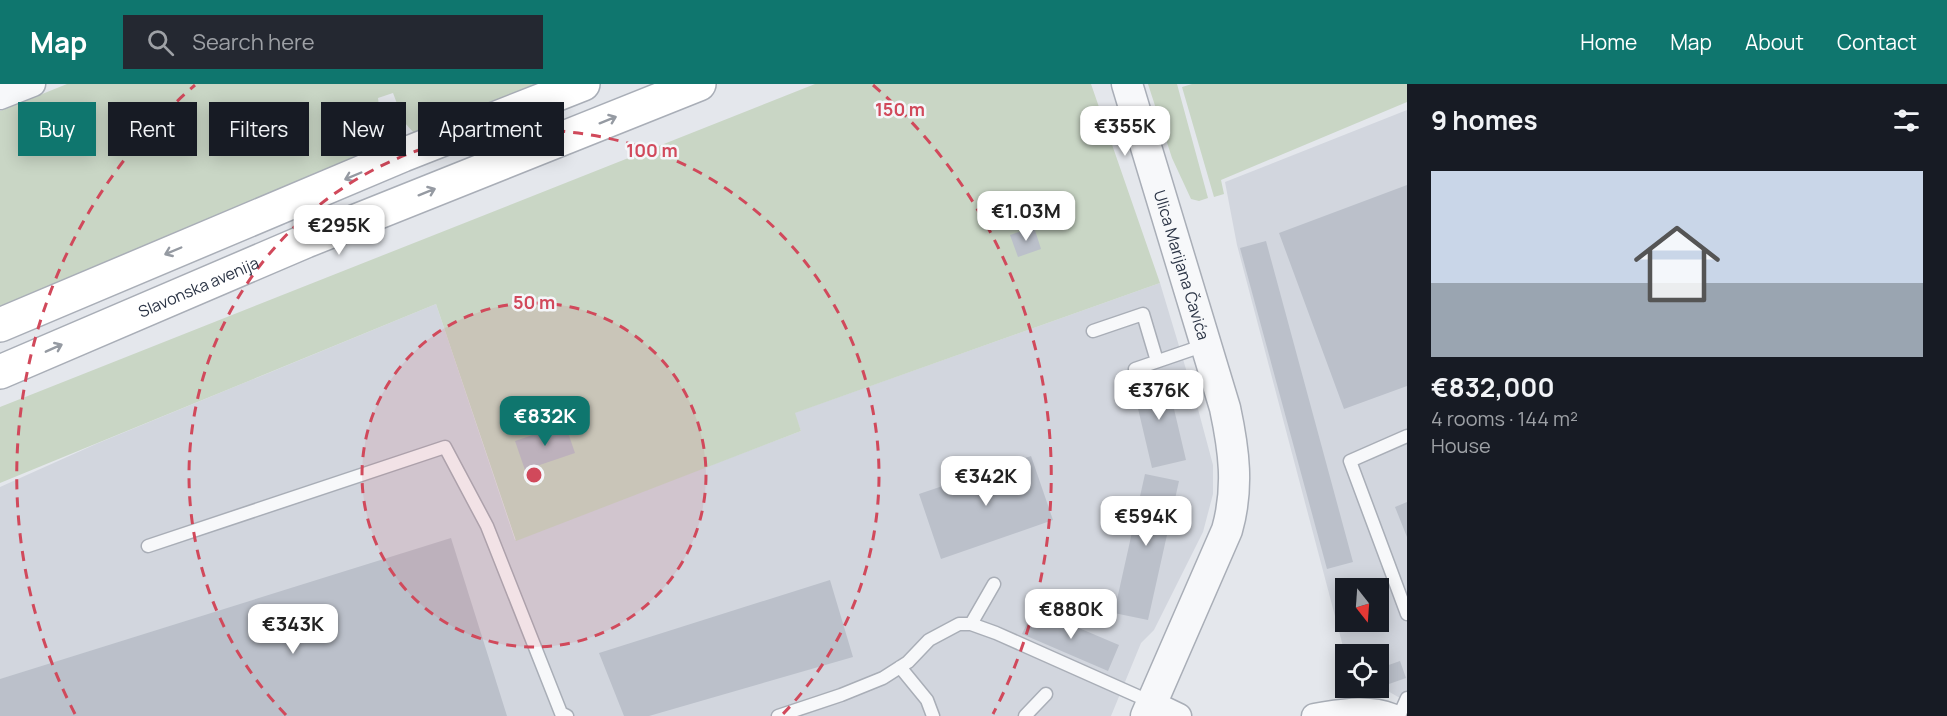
<!DOCTYPE html>
<meta charset="utf-8">
<style>
:root{--surface:#171b24;--page:#242831;--text:#f1f3f6;--muted:#9ea1a6;--accent:#0f766e}
body{margin:0;font-family:Manrope,sans-serif;background:var(--page);color:var(--text);height:100vh;display:flex;flex-direction:column;font-size:22px;white-space:nowrap}
*{box-sizing:border-box;margin:0}
p{font-size:20px;color:var(--muted)}
.icon{flex:none;width:33px;height:33px;fill:none;stroke:currentColor;stroke-width:2;stroke-linecap:round;stroke-linejoin:round}
.map{position:relative;flex:1;overflow:hidden}
.side{display:flex;flex-direction:column;background:var(--surface);width:540px}
.side>*{flex:none}
.top-card{position:absolute;left:18px;top:18px;width:570px;height:54px;display:flex;gap:12px}
.needle{width:39px;rotate:163deg}
.buttons{position:absolute;left:1335px;top:494px;display:grid;gap:12px}
.buttons a{display:grid;place-items:center;width:54px;height:54px;border-radius:0px;background:var(--surface);box-shadow:0 3px 15px #0003;font-size:30px}
.price{position:absolute;translate:-50% -51px;padding:0 14px;border-radius:12px;background:#fff;color:#222;font-size:20px;line-height:39px;filter:drop-shadow(0 2px 3px #0008)}
.price::after{content:'';position:absolute;left:50%;top:36px;width:18px;height:14px;margin-left:-9px;background:inherit;clip-path:polygon(0 0,100% 0,50% 100%)}
.price.current{background:var(--accent);color:#fff}
ul{padding:0;list-style:none}
li{display:grid;align-content:center;gap:12px;height:318px;padding:0 24px}
li span{display:grid;place-items:center;height:186px;border-radius:0px;color:#555}
li>.icon{margin-inline-start:auto}
span .icon{width:108px;height:108px;fill:#fffc;stroke-width:1}
li b{font-size:26px}
h2{display:flex;justify-content:space-between;align-items:center;height:72px;padding:0 24px;font-size:26px}
.tag{padding:0 21px;border-radius:0px;background:var(--surface);box-shadow:0 3px 15px #0003;font-size:21px;line-height:54px}
.tag.current{background:var(--accent);color:#fff}
header{display:flex;align-items:center;gap:36px;box-sizing:border-box;height:84px;padding:0 30px;background:var(--accent);color:#fff}
header strong{font-size:28px}
nav{display:flex;gap:33px;margin-inline-start:auto;font-size:21px}
.search{width:420px;height:54px;background:var(--page);display:flex;align-items:center;gap:15px;box-sizing:border-box;padding:0 21px;border-radius:0px;color:var(--muted);font-size:22px}
main{display:flex;flex:1;min-height:0}
.map>svg:first-child{display:block}
.built{fill:#d2d6de;fill-rule:evenodd}
.green{fill:#c9d6c5}
.building{fill:#bbc0ca}
.lines{fill:none;stroke-linecap:round;stroke-linejoin:round}
.service-casing{stroke:#a9aeb7;stroke-width:15}
.minor-casing{stroke:#a9aeb7;stroke-width:27}
.tertiary-casing{stroke:#a9aeb7;stroke-width:33}
.secondary-casing{stroke:#a9aeb7;stroke-width:36}
.service{stroke:#f7f8fa;stroke-width:12}
.minor{stroke:#f7f8fa;stroke-width:24}
.tertiary{stroke:#f7f8fa;stroke-width:30}
.secondary{stroke:#fff;stroke-width:33}
.oneway{stroke:#959aa2}
.ring{fill:none;stroke:#d1495b;stroke-width:3;stroke-dasharray:10 8}
.labels{text-anchor:middle;dominant-baseline:central;stroke-width:5;stroke-linejoin:round;paint-order:stroke}
.street-label{font-size:16px;fill:#2b3445;stroke:#f4f6f9}
.centre{fill:#d1495b;stroke:#f4f6f9;stroke-width:3}
.ring-label{font-size:18px;text-anchor:middle;font-weight:bold;fill:#d1495b;stroke:#f4f6f9;stroke-width:5;stroke-linejoin:round;paint-order:stroke}
</style>
<header>
<strong>Map</strong>
<div class="search"><svg class="icon" aria-label="search" viewBox="0 0 24 24"><circle cx="10" cy="10" r="6"/><path d="M15 15l6 6"/></svg>Search here</div>
<nav><a>Home</a><a>Map</a><a>About</a><a>Contact</a></nav>
</header>
<main>
<div class="map">
<svg width="1407" height="632" viewBox="0 0 1407 632">
<rect width="100%" height="100%" fill="#e4e7ec"/>
<path class="built" d="M1407,26V618L1379,602L1378,570H1345L1237,161L1225,98ZM1346,504H1378V537H1346Z
M1160,199L1198,325L1213,381V410L1203,448L1154,546L1141,559L1111,632H0V403L96,360L436,220L515,456L801,347L794,329Z"/>
<path class="green" d="M67,0H542L415,50L404,38L393,9L378,14C381,40 384,50 365,71L0,226V27Z
M815,0H1091L1160,199L795,329L801,347L516,457L436,220L0,399V323Z
M1148,0H1177L1208,114L1199,117L1191,115L1172,74Z
M1192,0H1407V18L1221,96L1224,110L1214,113L1182,3Z"/>
<path class="building" d="M1407,101V302L1344,325L1279,149Z
M1034,143L1041,165L1018,173L1010,151Z
M1266,157L1353,478L1327,485L1240,164Z
M1166,291L1186,376L1152,384L1132,299Z
M565,340L575,369L525,386L515,357Z
M1031,372L1053,436L941,475L919,410Z
M1145,390L1179,397L1148,536L1114,529Z
M1407,418V453L1395,423Z
M451,454L507,632H0V595Z
M830,496L853,573L649,632H624L599,569Z
M1034,525L1119,561L1108,587L1022,550Z
M1400,577L1406,594L1389,600L1383,583Z"/>
<g class="lines">
<g class="service-casing">
<path id="service" d="M1093,247L1143,230L1157,277
M1135,285L1205,261
M1407,352L1350,377L1407,530
M148,462L445,363L487,442L561,629L567,632
M971,540L994,500
M900,583L927,616L933,632
M778,632L841,611L883,594L908,578L929,556L959,540H971L996,549L1151,618
M1025,632L1046,610
M1399,632L1407,614"/>
</g>
<g class="minor-casing">
<path id="minor" d="M0,13L33,0
M1152,619L1179,632
M1314,632C1341,628 1366,622 1392,632"/>
</g>
<g class="tertiary-casing">
<g id="tertiary">
<path id="s1" d="M1127,0L1225,324C1234,366 1239,404 1227,446L1146,632"/>
</g>
</g>
<g class="secondary-casing">
<g id="secondary">
<path d="M0,241L403,71L583,0"/>
<path id="s2" d="M0,288L306,157L699,0"/>
</g>
</g>
<use href="#service" class="service"/>
<use href="#minor" class="minor"/>
<use href="#tertiary" class="tertiary"/>
<use href="#secondary" class="secondary"/>
</g>
<defs><path id="oneway-shaft" d="M-6 0H5M1.5-3L5.5 0L1.5 3" fill="none" stroke-width="1.6" stroke-linecap="round" stroke-linejoin="round" transform="scale(1.5)"/></defs>
<g class="oneway">
<use href="#oneway-shaft" transform="translate(608 36) rotate(-22)"/>
<use href="#oneway-shaft" transform="translate(353 92) rotate(157)"/>
<use href="#oneway-shaft" transform="translate(427 108) rotate(-22)"/>
<use href="#oneway-shaft" transform="translate(173 167) rotate(157)"/>
<use href="#oneway-shaft" transform="translate(54 264) rotate(-24)"/>
</g>
<circle cx="534" cy="391" r="172" fill="#d1495b" fill-opacity=".12"/>
<g class="ring">
<circle cx="534" cy="391" r="172"/>
<path d="M286 631A345 345 0 1 1 782 631"/>
<path d="M75 630A517 517 0 0 1 195 1M873 1A517 517 0 0 1 993 630"/>
</g>
<g class="labels">
<g class="street-label">
<text stroke="none"><textPath href="#s1" startOffset="189">Ulica Marijana Čavića</textPath></text>
<text stroke="none"><textPath href="#s2" startOffset="216">Slavonska avenija</textPath></text>
</g>
</g>
<circle cx="534" cy="391" r="9" class="centre"/>
<g class="ring-label">
<text x="900" y="32">150 m</text>
<text x="652" y="73">100 m</text>
<text x="534" y="225">50 m</text>
</g>
</svg>
<div class="buttons">
<a><svg class="needle" viewBox="-14 -14 28 28"><path d="M0-13l5 13h-10z" fill="#e53935"/><path d="M0 13l5-13h-10z" fill="#9ea1a6"/></svg></a>
<a><svg class="icon" aria-label="locate" viewBox="0 0 24 24"><circle cx="12" cy="12" r="6"/><path d="M12 2v4M12 18v4M2 12h4M18 12h4"/></svg></a>
</div>
<b class="price" style="left:1125px;top:73px">€355K</b>
<b class="price" style="left:1026px;top:158px">€1.03M</b>
<b class="price" style="left:339px;top:172px">€295K</b>
<b class="price" style="left:1159px;top:337px">€376K</b>
<b class="price current" style="left:545px;top:363px">€832K</b>
<b class="price" style="left:986px;top:423px">€342K</b>
<b class="price" style="left:1146px;top:463px">€594K</b>
<b class="price" style="left:1071px;top:556px">€880K</b>
<b class="price" style="left:293px;top:571px">€343K</b>
<div class="top-card">
<a class="tag current">Buy</a>
<a class="tag">Rent</a>
<a class="tag">Filters</a>
<a class="tag">New</a>
<a class="tag">Apartment</a>
</div>
</div>
<section class="side">
<h2>9 homes<svg class="icon" aria-label="filters" viewBox="0 0 24 24"><path d="M4 7h16M4 17h16"/><circle cx="9" cy="7" r="2"/><circle cx="15" cy="17" r="2"/></svg></h2>
<ul>
<li><span style="background:linear-gradient(#c9d6e8 60%,#9aa5b1 0)"><svg class="icon" aria-label="home" viewBox="0 0 24 24"><path d="M3 11l9-7 9 7M6 9v11h12V9"/></svg></span><div><b>€832,000</b><p>4 rooms · 144 m²</p><p>House</p></div></li>
</ul>
</section>
</main>
